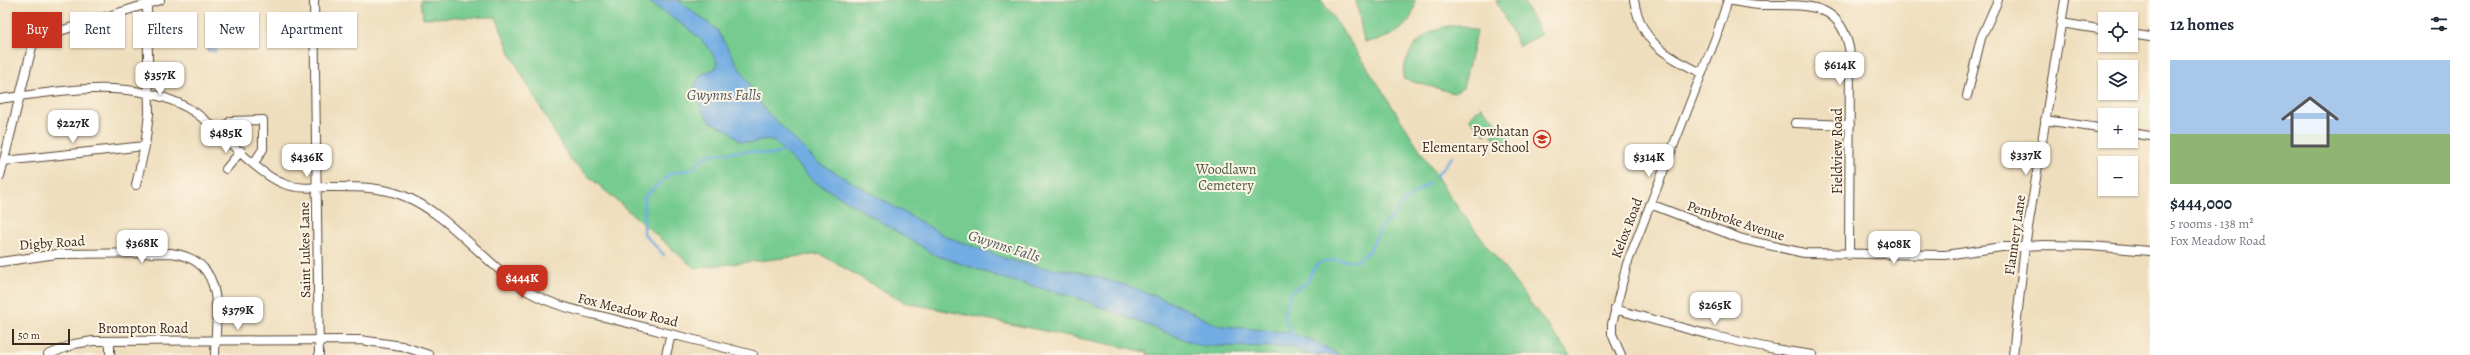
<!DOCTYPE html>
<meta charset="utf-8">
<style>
:root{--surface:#fff;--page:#f6f6f7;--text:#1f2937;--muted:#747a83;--line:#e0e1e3;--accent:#c8321e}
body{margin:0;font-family:Alegreya,serif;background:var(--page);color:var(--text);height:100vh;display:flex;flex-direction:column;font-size:15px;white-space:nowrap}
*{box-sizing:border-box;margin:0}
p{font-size:13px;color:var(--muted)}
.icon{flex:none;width:22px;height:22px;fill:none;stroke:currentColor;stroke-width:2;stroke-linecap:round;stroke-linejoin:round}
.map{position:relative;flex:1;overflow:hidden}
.side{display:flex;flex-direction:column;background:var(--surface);width:320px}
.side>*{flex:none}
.guide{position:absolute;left:12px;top:12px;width:380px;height:36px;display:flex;gap:8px}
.fabs{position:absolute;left:2098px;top:12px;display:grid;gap:8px}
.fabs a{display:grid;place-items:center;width:40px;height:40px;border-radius:0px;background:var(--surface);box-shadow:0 1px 3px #0004;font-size:20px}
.scale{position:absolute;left:12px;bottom:10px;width:58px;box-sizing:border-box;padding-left:4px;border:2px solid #3b2a1e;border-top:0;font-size:11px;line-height:14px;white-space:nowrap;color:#3b2a1e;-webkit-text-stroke:3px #fcf5e5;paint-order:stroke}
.price{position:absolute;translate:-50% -34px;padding:0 9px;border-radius:8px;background:#fff;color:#222;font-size:13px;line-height:26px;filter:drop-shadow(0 1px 2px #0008)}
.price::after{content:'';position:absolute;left:50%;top:24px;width:12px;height:9px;margin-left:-6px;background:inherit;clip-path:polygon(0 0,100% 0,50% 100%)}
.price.on{background:var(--accent);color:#fff}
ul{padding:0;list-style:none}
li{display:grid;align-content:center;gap:8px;height:212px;padding:0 20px}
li+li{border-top:1px solid var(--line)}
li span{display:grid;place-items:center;height:124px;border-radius:0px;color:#555}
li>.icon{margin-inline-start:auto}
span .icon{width:72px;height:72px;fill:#fffc;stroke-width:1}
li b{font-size:17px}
h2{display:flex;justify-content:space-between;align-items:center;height:48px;padding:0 20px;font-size:17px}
.pill{padding:0 14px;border-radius:0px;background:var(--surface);box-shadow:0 1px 3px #0004;font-size:14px;line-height:36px}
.pill.on{background:var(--accent);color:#fff}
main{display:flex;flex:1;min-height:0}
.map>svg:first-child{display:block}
.green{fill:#74cb90;stroke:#587a57}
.water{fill:#71ace2;stroke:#566b80}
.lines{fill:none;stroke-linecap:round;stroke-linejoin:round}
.stream{stroke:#71ace2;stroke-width:2.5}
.minor-casing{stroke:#564536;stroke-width:10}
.minor{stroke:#fff;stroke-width:8}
.labels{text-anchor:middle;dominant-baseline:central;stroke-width:4;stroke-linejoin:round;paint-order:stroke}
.poi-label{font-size:14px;fill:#3b2a1e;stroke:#fcf5e5;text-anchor:end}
.street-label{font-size:14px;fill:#3b2a1e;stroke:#fcf5e5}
.park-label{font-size:14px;fill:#4c5a40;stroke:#fcf5e5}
.water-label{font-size:15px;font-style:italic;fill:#4e5863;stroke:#fcf5e5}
</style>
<main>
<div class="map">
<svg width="2150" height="355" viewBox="0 0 2150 355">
<rect width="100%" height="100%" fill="#fcf5e5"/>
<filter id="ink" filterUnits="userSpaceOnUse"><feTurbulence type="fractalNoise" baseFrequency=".025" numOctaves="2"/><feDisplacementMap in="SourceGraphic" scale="8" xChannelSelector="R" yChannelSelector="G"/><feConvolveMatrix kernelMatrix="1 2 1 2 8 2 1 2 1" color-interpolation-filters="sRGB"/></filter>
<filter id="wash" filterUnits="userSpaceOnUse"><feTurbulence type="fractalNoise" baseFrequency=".012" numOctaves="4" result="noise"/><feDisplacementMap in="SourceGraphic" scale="16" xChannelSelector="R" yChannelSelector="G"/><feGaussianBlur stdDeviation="0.9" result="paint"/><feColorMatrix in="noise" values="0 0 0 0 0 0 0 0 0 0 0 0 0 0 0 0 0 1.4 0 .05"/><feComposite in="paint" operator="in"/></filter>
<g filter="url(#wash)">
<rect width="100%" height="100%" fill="#efdebd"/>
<path class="green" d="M421,0H1321L1362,59L1450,197L1570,355H1148L1147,352L903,302L820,254L694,268L570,160L511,55L496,17L423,18Z
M1356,0H1415C1415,28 1388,40 1364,42Z
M1498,0H1523L1541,35L1519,46L1496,1Z
M1459,25L1477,31L1463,88L1454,93L1403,79C1404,46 1428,26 1459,25Z
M1481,106L1497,123L1485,135L1469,119Z
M1500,125L1512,134L1505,145L1492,136Z"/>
<path class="water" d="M647,0H678L717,30L764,109L817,162L947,237L1010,260L1040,267L1080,272L1138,289L1186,309L1210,322L1223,326L1286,332L1312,340L1340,355H1311L1290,347L1201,346L1075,297L1005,279L935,255L812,180L775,142L765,139L752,143L739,141L730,131L711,122L701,109L694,89L700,75L716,68L717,62C703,32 672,20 647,0Z
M208,25H225L224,32H217L216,52L207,51Z"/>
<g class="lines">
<path class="stream" d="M1436,176L1452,157
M664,255L644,234V197L671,173L693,169L705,156L714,154L747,151L773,155L786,150
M1293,336L1283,315L1292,291C1308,283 1306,285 1313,270C1321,255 1344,261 1357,261L1370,250L1382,225L1390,220L1401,204L1429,183"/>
</g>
</g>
<g filter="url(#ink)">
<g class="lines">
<g class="minor-casing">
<path id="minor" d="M314,0L319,355
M1634,0C1641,42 1665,56 1702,73
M1728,0C1739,2 1750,5 1761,5C1805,5 1843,0 1850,54L1849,255
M2061,23L2105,30
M2131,34L2150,37
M1967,96L1981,38L1998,0
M0,99C65,90 150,74 205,120C226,137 257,173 282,183C296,189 312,188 327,187C354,187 379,186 404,196C450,214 486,266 529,292C557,308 590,313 620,321C664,332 709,344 753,355
M2045,120L2105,129
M1795,123L1850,125
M219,132L231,121L263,120V149L254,163
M2131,133L2150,136
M4,161L145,146
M226,169L241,151
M0,176L34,39L160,0
M136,185L145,146L149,114L147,4
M1650,204L1742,239L1804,253L1945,255L2002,247L2045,245L2090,246L2150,251
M0,262L57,254L171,253C227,260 216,313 215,355
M1615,309C1681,328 1746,346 1813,355
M110,342V355
M48,355L74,344L93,341L360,340L402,346L429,355
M666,355L671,334
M1621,355L1612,334V324L1627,264L1716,37L1728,0
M2013,355L2025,246L2065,0"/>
</g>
<use href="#minor" class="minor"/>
</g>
</g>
<defs>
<g id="school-ring" transform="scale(0.9)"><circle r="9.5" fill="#fcf5e5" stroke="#c8321e" stroke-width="1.5"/><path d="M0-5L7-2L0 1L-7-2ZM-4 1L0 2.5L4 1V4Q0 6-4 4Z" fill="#c8321e"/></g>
</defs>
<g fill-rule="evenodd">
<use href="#school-ring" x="1542" y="139"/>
</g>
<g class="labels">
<g class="poi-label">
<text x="1529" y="131">Powhatan<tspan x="1529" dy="16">Elementary School</tspan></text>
</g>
<g class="street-label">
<text transform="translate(1837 151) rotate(-90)">Fieldview Road</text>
<text transform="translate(1736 221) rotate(18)">Pembroke Avenue</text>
<text transform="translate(1627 228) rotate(-69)">Kelox Road</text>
<text transform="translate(2015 235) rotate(-82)">Flannery Lane</text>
<text transform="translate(52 243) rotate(-4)">Digby Road</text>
<text transform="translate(305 250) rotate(-91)">Saint Lukes Lane</text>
<text transform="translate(628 310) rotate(14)">Fox Meadow Road</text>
<text x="143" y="328">Brompton Road</text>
</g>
<g class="park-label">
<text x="1226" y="169">Woodlawn<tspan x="1226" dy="16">Cemetery</tspan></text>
</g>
<g class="water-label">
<text x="724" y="95">Gwynns Falls</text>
<text transform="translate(1004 246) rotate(18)">Gwynns Falls</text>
</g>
</g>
</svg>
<div class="fabs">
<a><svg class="icon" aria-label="locate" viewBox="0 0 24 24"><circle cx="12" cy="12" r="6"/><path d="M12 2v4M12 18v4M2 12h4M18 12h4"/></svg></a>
<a><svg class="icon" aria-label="layers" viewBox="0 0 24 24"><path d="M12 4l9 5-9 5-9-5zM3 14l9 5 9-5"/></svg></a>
<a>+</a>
<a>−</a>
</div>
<div class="scale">50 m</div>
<b class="price" style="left:1840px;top:86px">$614K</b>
<b class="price" style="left:160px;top:96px">$357K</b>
<b class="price" style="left:73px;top:144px">$227K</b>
<b class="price" style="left:226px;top:154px">$485K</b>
<b class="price" style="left:2026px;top:176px">$337K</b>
<b class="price" style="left:307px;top:178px">$436K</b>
<b class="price" style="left:1649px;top:178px">$314K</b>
<b class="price" style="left:142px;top:264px">$368K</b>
<b class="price" style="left:1894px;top:265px">$408K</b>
<b class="price on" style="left:522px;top:299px">$444K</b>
<b class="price" style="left:1715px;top:326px">$265K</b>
<b class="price" style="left:238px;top:331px">$379K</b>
<div class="guide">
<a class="pill on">Buy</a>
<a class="pill">Rent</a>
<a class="pill">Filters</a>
<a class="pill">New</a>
<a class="pill">Apartment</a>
</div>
</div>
<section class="side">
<h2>12 homes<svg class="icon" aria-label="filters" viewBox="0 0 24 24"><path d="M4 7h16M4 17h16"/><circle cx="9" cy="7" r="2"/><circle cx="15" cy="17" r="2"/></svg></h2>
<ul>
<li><span style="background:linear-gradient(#a9c7e8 60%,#8fb573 0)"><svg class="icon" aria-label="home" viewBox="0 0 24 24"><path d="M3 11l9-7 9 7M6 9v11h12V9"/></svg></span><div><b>$444,000</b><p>5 rooms · 138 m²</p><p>Fox Meadow Road</p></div></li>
</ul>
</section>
</main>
